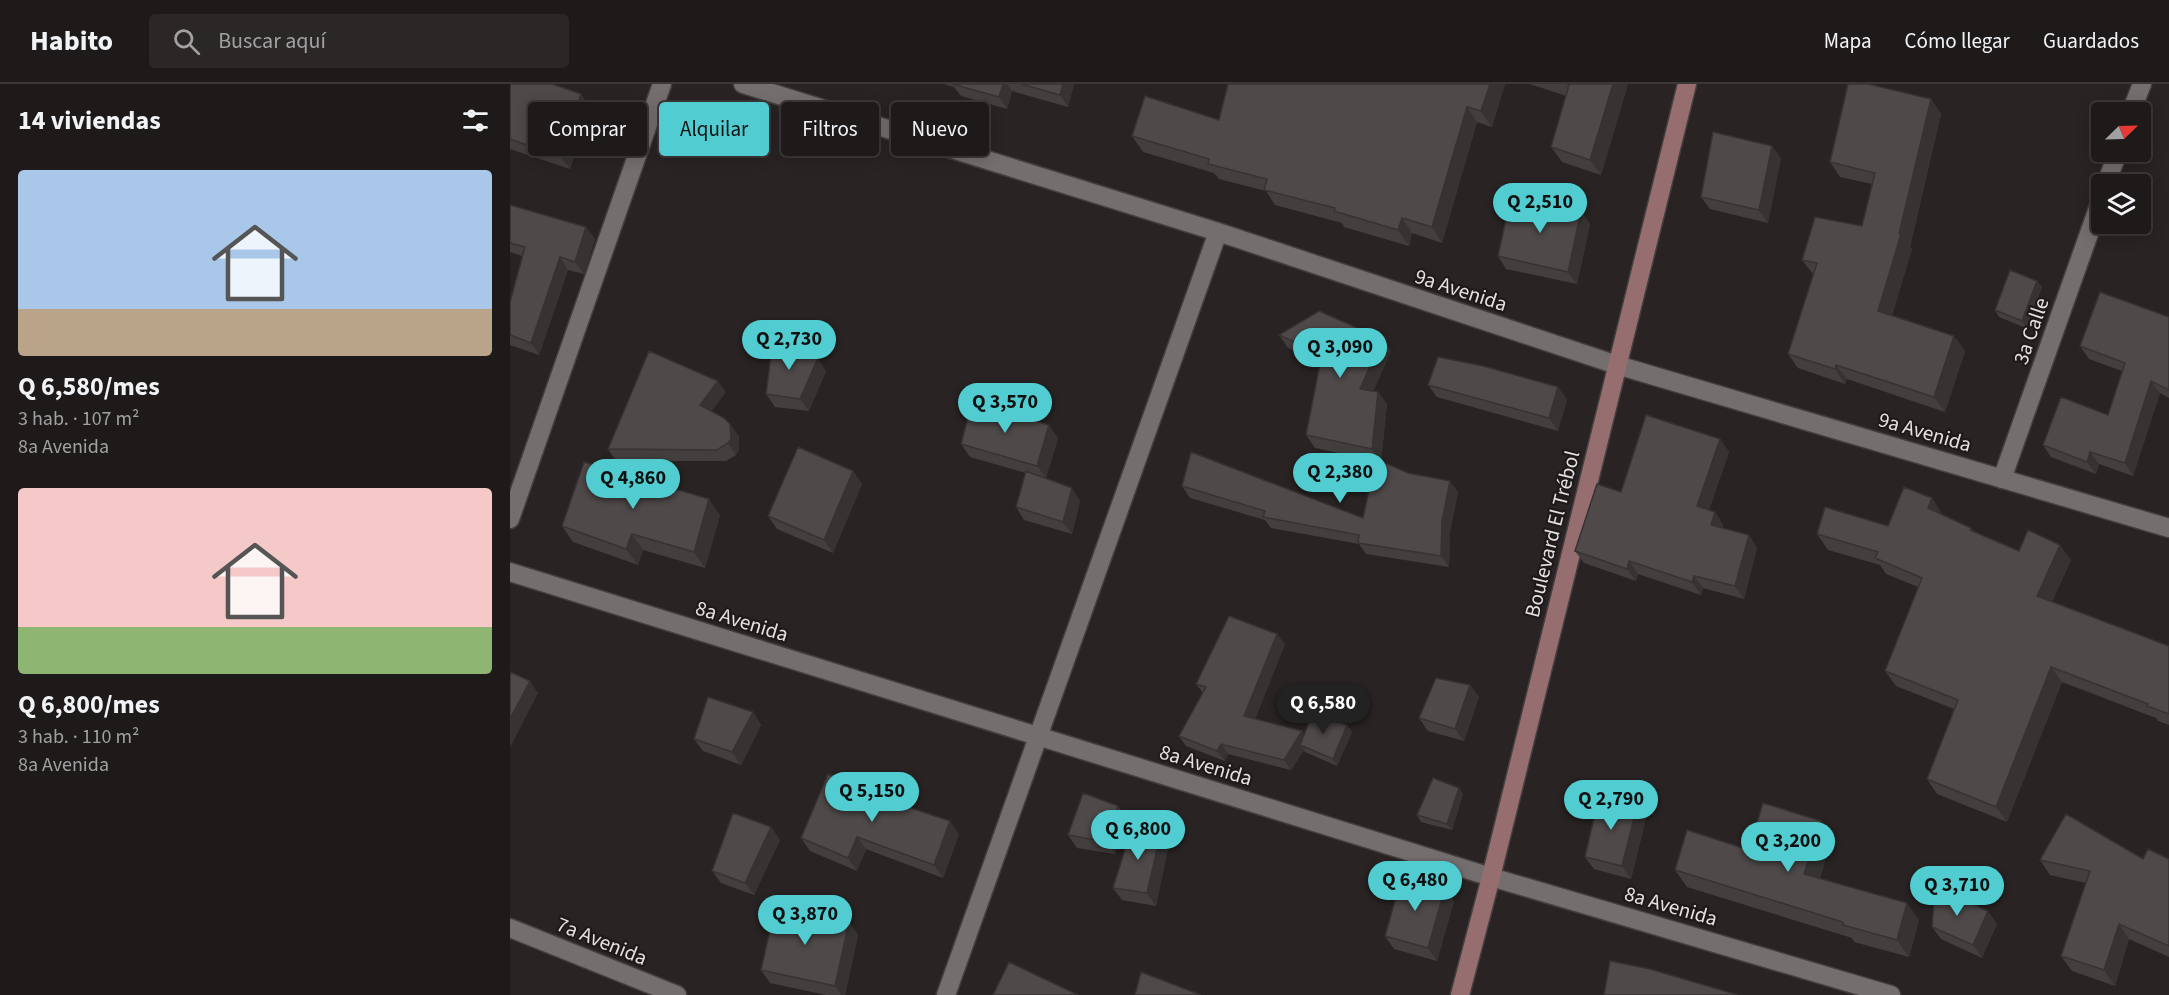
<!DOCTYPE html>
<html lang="es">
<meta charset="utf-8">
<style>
:root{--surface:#1f1a1a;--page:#2c2727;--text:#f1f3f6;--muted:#a1a1a2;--line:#3c3839;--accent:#51ccd1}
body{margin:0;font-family:"Source Sans 3",sans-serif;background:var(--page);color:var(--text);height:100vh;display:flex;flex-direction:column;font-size:22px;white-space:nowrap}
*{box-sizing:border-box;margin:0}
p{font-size:20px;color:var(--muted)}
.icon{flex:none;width:33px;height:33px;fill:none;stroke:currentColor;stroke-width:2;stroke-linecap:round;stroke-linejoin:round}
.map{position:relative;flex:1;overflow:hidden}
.side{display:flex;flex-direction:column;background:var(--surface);width:510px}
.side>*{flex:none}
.guide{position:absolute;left:18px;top:18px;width:570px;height:54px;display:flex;gap:12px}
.needle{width:39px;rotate:67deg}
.tools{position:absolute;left:1581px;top:18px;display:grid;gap:12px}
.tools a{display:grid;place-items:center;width:60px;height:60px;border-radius:6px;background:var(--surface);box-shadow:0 3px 15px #0003,0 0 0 2px var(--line);font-size:30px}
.price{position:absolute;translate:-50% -51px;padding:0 14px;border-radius:21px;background:var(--accent);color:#111;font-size:20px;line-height:39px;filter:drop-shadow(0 2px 3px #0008)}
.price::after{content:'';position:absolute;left:50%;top:36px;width:18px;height:14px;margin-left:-9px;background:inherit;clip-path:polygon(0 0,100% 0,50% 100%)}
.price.selected{background:#222;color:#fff}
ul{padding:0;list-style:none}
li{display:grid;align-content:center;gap:12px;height:318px;padding:0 18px}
li span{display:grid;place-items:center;height:186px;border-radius:6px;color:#555}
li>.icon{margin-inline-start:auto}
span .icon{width:108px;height:108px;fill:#fffc;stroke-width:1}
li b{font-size:26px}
h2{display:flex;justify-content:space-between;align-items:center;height:72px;padding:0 18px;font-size:26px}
.pill{padding:0 21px;border-radius:6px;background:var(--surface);box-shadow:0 3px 15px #0003,0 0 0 2px var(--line);font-size:21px;line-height:54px}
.pill.selected{background:var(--accent);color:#111}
header{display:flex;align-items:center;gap:36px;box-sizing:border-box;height:84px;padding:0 30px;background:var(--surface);border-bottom:2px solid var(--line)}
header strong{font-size:28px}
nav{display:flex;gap:33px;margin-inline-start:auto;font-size:21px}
.search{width:420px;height:54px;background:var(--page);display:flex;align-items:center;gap:15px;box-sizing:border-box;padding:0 21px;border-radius:6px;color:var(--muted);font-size:22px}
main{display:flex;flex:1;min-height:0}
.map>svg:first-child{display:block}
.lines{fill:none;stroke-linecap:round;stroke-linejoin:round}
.minor-casing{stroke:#443f3f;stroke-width:21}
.secondary-casing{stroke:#443f3f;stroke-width:21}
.minor{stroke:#756e6e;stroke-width:18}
.secondary{stroke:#976e70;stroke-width:18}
.wall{fill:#443f3f}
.shaded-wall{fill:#373333}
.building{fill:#4f4949;stroke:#373333;stroke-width:1.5}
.labels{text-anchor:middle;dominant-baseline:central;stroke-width:4.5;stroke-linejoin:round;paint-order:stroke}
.street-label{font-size:21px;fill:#e5e1e1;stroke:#1f1a1a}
</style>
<header>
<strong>Habito</strong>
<div class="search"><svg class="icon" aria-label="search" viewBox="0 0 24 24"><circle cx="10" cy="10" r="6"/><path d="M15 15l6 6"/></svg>Buscar aquí</div>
<nav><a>Mapa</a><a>Cómo llegar</a><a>Guardados</a></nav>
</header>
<main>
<section class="side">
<h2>14 viviendas<svg class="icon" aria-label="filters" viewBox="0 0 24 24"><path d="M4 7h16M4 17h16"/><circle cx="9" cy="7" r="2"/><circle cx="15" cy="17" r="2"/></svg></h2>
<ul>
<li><span style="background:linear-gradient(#a9c7e8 75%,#b9a48a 0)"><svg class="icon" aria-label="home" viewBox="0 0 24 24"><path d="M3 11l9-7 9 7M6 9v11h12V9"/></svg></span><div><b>Q 6,580/mes</b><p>3 hab. · 107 m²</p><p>8a Avenida</p></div></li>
<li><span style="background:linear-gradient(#f6c9c9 75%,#8fb573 0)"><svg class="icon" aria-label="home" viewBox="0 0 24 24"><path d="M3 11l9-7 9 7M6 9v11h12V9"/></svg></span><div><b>Q 6,800/mes</b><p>3 hab. · 110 m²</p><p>8a Avenida</p></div></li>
</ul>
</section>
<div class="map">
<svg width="1659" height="911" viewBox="0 0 1659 911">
<rect width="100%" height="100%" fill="#292323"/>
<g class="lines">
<g class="minor-casing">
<path id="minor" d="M233,0L708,148L1107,281L1659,444
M1621,28L1632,0
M1596,100L1608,68
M1492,395L1592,113
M0,435L152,0
M0,488L981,793L1381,911
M0,844L167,911
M436,911L708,148"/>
</g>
<g class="secondary-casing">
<path id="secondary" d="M950,911L981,793L1177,0"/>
</g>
<use href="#minor" class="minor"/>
<use href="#secondary" class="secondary"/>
</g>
<path class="wall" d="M0,0L71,10L80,23L60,85L0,65Z
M434,0H564L558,23L502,7L497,25L451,12L444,3Z
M995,0L982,43L967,38L932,159L902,149L899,162L834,143L832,139L765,121L756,107L709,95L704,89L633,68L622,52L709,36Z
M1020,0H1118L1091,91L1052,78L1041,63L1056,12Z
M1421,15L1431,30L1400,163L1402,165L1382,231L1444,252L1455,267L1435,328L1337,295L1335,300L1288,284L1278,270L1303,190L1292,176L1352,142L1362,100L1330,93L1320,78Z
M1271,74L1258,139L1200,125L1191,113Z
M0,121L76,143L85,155L74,190L58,186L29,271L0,261V218L12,172L0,168Z
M1071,127L1080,140L1067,200L996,185L988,172Z
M1527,197L1532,203L1516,244L1489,233L1485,226Z
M1659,233V314L1650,309L1623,392L1589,380L1586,390L1541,373L1533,361L1598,331L1612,287L1579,275L1570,262Z
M769,251L872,255L881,267L863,307L868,308L877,320L871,377L898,389L948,408L940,448L939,483L856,470L849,460L761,444L755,436L680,414L672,402L853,434L866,377L805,364L796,351L810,278L778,264Z
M316,287L299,327L265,323L256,310Z
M918,301L1048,303L1057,316L1048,347L927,313Z
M216,308L201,327L229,352V366L226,371L216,377H106L98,365Z
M548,354L536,394L570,417L562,450L514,436L506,423L516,389L460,373L451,360Z
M1210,355L1219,368L1199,426L1205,428L1213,441V444L1239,451L1247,464L1234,515L1193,504L1191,511L1128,490L1126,497L1074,479L1065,467Z
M343,387L352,400L323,469L267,445L258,432Z
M1432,429V431L1461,444L1464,448L1509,467L1561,476L1542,518L1659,562V641L1648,637L1646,634L1552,598L1497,738L1427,710L1417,695L1444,625L1386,602L1375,587L1408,503L1376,490L1370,481L1318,466L1307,450L1378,442Z
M210,431L195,484L133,466L128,481L63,458L52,442Z
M775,560L745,635L792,647L794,650L837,641L842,648L827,682L795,668L794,666L781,686L718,670L715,677L676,662L669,652L693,609L686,600Z
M960,601L969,613L954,657L918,647L909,634Z
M243,628L251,641L231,681L193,667L184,655Z
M953,710L942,746L911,738L907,731Z
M386,719L449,750L433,794L356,765L347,787L300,767L291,754Z
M608,722L617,734L605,770L567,764L558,751Z
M1136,734L1121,795L1084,785L1075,773Z
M261,743L270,756L244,811L211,799L202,787Z
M651,748L659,760L646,822L612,816L603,804Z
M1322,753L1310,794L1409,836L1399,873L1344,858L1342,854L1177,803L1165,786L1239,766Z
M1633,775H1659V873L1619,855L1605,902L1562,887L1551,872L1576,799L1540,791L1530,776Z
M935,804L944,817L927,877L884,865L875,852Z
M339,838L348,851L335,911H316L260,899L251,886Z
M1487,840L1472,874L1431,855L1422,843Z"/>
<path class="shaded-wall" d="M493,0H497L502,7L497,25L489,13Z
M553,0H564L558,23L550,11Z
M980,0H995L982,43L971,27Z
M1103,0H1118L1091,91L1080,76Z
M71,10L80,23L60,85L51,73Z
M1421,15L1431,30L1400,163L1402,165L1379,242L1368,227L1389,150Z
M957,23L967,38L932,159L922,143Z
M1262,62L1271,74L1258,139L1249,126Z
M1071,127L1080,140L1067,200L1058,188Z
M892,134L902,149L899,162L888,146Z
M76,143L85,155L74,190L65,178Z
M50,173L58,186L29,271L21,259Z
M1527,197L1532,203L1516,244L1512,237Z
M1444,252L1455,267L1435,328L1424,313Z
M872,255L881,267L859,318L850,305Z
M308,274L316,287L299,327L290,315Z
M1326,281L1337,295L1335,300L1325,285Z
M208,297L216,308L198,332L190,321Z
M1641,297L1650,309L1623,392L1615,379Z
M1048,303L1057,316L1048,347L1039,334Z
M868,308L877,320L871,378L862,365Z
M220,340L229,352V366L226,371L218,359Z
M539,341L548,354L536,394L527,382Z
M1210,355L1219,368L1196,435L1187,422Z
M1580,368L1589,380L1586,390L1577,378Z
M343,387L352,400L323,469L314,456Z
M940,397L948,408L940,448L939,483L931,472L932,437Z
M562,404L570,417L562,450L553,438Z
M1422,414L1432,429L1428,439L1418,424Z
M199,415L210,431L195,484L184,468Z
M1205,428L1213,441L1209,453L1201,441Z
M122,450L133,466L128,481L116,465Z
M1239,451L1247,464L1234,515L1225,502Z
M1550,461L1561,476L1538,527L1527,512Z
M1119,477L1128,490L1126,497L1117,485Z
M1184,492L1193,504L1191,511L1182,498Z
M767,550L775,560L742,643L734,632Z
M1541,583L1552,598L1497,738L1486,723Z
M20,597L28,609L1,662L0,660V635Z
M960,601L969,613L954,657L945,645Z
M243,628L251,641L231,681L222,668Z
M837,641L842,648L827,682L823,675Z
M792,647L799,657L790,661L794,666L781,686L774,676Z
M711,660L718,670L715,677L707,667Z
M949,704L953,710L942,746L937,740Z
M608,722L617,734L605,770L597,758Z
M1127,722L1136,734L1121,795L1112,782Z
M440,737L449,750L433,794L424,781Z
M1311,737L1322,753L1306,807L1294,790Z
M261,743L270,756L244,811L235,799Z
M651,748L659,760L646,822L637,809Z
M347,753L356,765L347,787L338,774Z
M935,804L944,817L927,877L918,864Z
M1397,819L1409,836L1399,873L1387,856Z
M1478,827L1487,840L1472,874L1463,861Z
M339,838L348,851L335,911H331L325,902Z
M1609,840L1619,855L1605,902L1594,886Z"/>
<path class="building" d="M0,0H42L71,10L51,73L0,55Z
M442,0H493L489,13Z
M511,0H553L550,11Z
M718,0H980L971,27L957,23L922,143L892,134L888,146L824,127L825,124L754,106L757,95L698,80L699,75L622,52L635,12L709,36Z
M1057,0H1103L1080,76L1041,63L1059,1Z
M1338,0H1358L1421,15L1389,150H1391L1368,227L1444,252L1424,313L1326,281L1325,285L1278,270L1307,179L1292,176L1305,133L1352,142L1365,89L1320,78Z
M1203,48L1262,62L1249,126L1191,113Z
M1001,112L1071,127L1058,188L988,172Z
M0,121L76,143L65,178L50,173L21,259L0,251V218L15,163L0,159Z
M1500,186L1527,197L1512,237L1485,226Z
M1590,208L1659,233V306L1641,297L1615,379L1580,368L1577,378L1533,361L1551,313L1598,331L1615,279L1570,262Z
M809,227L872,255L850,305L868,308L862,365L796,351L812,270L769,251Z
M263,255L308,274L290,315L256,310Z
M139,267L208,297L190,321L214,334L220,340L221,355L218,359L207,366L98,365Z
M928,273L973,282L1048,303L1039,334L918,301Z
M462,319L539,341L527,382L451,360Z
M1136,331L1210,355L1187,422L1205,428L1201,441L1239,451L1225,502L1184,492L1182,498L1119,477L1117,485L1065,467L1087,400L1111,408Z
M288,363L343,387L314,456L258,432Z
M681,368L853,434L866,375L898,389L940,397L932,437L931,472L848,459L849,451L753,433L755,427L672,402Z
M74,378L199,415L184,468L122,450L116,465L52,442Z
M516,387L562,404L553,438L506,423Z
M1394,403L1422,414L1418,424L1461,444L1460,446L1509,467L1518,446L1550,461L1527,512L1659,562V630L1637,622L1638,620L1541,583L1486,723L1417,695L1448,616L1375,587L1412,494L1365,474L1368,468L1307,450L1315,423L1378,442Z
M719,532L767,550L734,632L792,647L774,676L711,660L707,667L669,652L696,603L686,600Z
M0,588L20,597L0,635Z
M926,594L960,601L945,645L909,634Z
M198,613L243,628L222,668L184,655Z
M803,628L837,641L823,675L790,661Z
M318,690L386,719L440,737L424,781L347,753L338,774L291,754Z
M923,694L949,704L937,740L907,731Z
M573,709L608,722L597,758L558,751Z
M1089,712L1127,722L1112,782L1075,773Z
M1253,719L1311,737L1294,790L1397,819L1387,856L1333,841V838L1165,786L1177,746L1239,766Z
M223,729L261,743L235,799L202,787Z
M1556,730L1633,775L1638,765L1659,775V862L1609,840L1594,886L1551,872L1580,787L1530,776Z
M622,743L651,748L637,809L603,804Z
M892,792L935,804L918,864L875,852Z
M1425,803L1478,827L1463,861L1422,843Z
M265,824H277L339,838L325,902L251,886Z
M1100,877L1140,885L1228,911H1094Z
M499,878L568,911H483Z
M631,888L691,911H625Z"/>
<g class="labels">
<g class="street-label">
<text transform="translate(951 206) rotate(18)">9a Avenida</text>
<text transform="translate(1521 247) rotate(-71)">3a Calle</text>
<text transform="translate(1415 348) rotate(16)">9a Avenida</text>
<text transform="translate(1042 450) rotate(-76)">Boulevard El Trébol</text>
<text transform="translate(232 537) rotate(17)">8a Avenida</text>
<text transform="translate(696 681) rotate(17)">8a Avenida</text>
<text transform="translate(1161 822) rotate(16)">8a Avenida</text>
<text transform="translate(92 857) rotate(22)">7a Avenida</text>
</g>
</g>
</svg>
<div class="tools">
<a><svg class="needle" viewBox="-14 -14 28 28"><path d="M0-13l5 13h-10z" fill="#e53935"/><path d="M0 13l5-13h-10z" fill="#a1a1a2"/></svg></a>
<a><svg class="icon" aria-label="layers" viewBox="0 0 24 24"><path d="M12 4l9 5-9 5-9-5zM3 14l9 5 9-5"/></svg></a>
</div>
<b class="price" style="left:1030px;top:150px">Q 2,510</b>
<b class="price" style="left:279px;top:287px">Q 2,730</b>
<b class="price" style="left:830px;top:295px">Q 3,090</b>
<b class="price" style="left:495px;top:350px">Q 3,570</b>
<b class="price" style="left:830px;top:420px">Q 2,380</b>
<b class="price" style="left:123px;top:426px">Q 4,860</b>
<b class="price selected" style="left:813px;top:651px">Q 6,580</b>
<b class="price" style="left:362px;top:739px">Q 5,150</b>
<b class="price" style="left:1101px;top:747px">Q 2,790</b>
<b class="price" style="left:628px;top:777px">Q 6,800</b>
<b class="price" style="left:1278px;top:789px">Q 3,200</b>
<b class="price" style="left:905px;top:828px">Q 6,480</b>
<b class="price" style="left:1447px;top:833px">Q 3,710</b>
<b class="price" style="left:295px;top:862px">Q 3,870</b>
<div class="guide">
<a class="pill">Comprar</a>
<a class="pill selected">Alquilar</a>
<a class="pill">Filtros</a>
<a class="pill">Nuevo</a>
</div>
</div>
</main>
